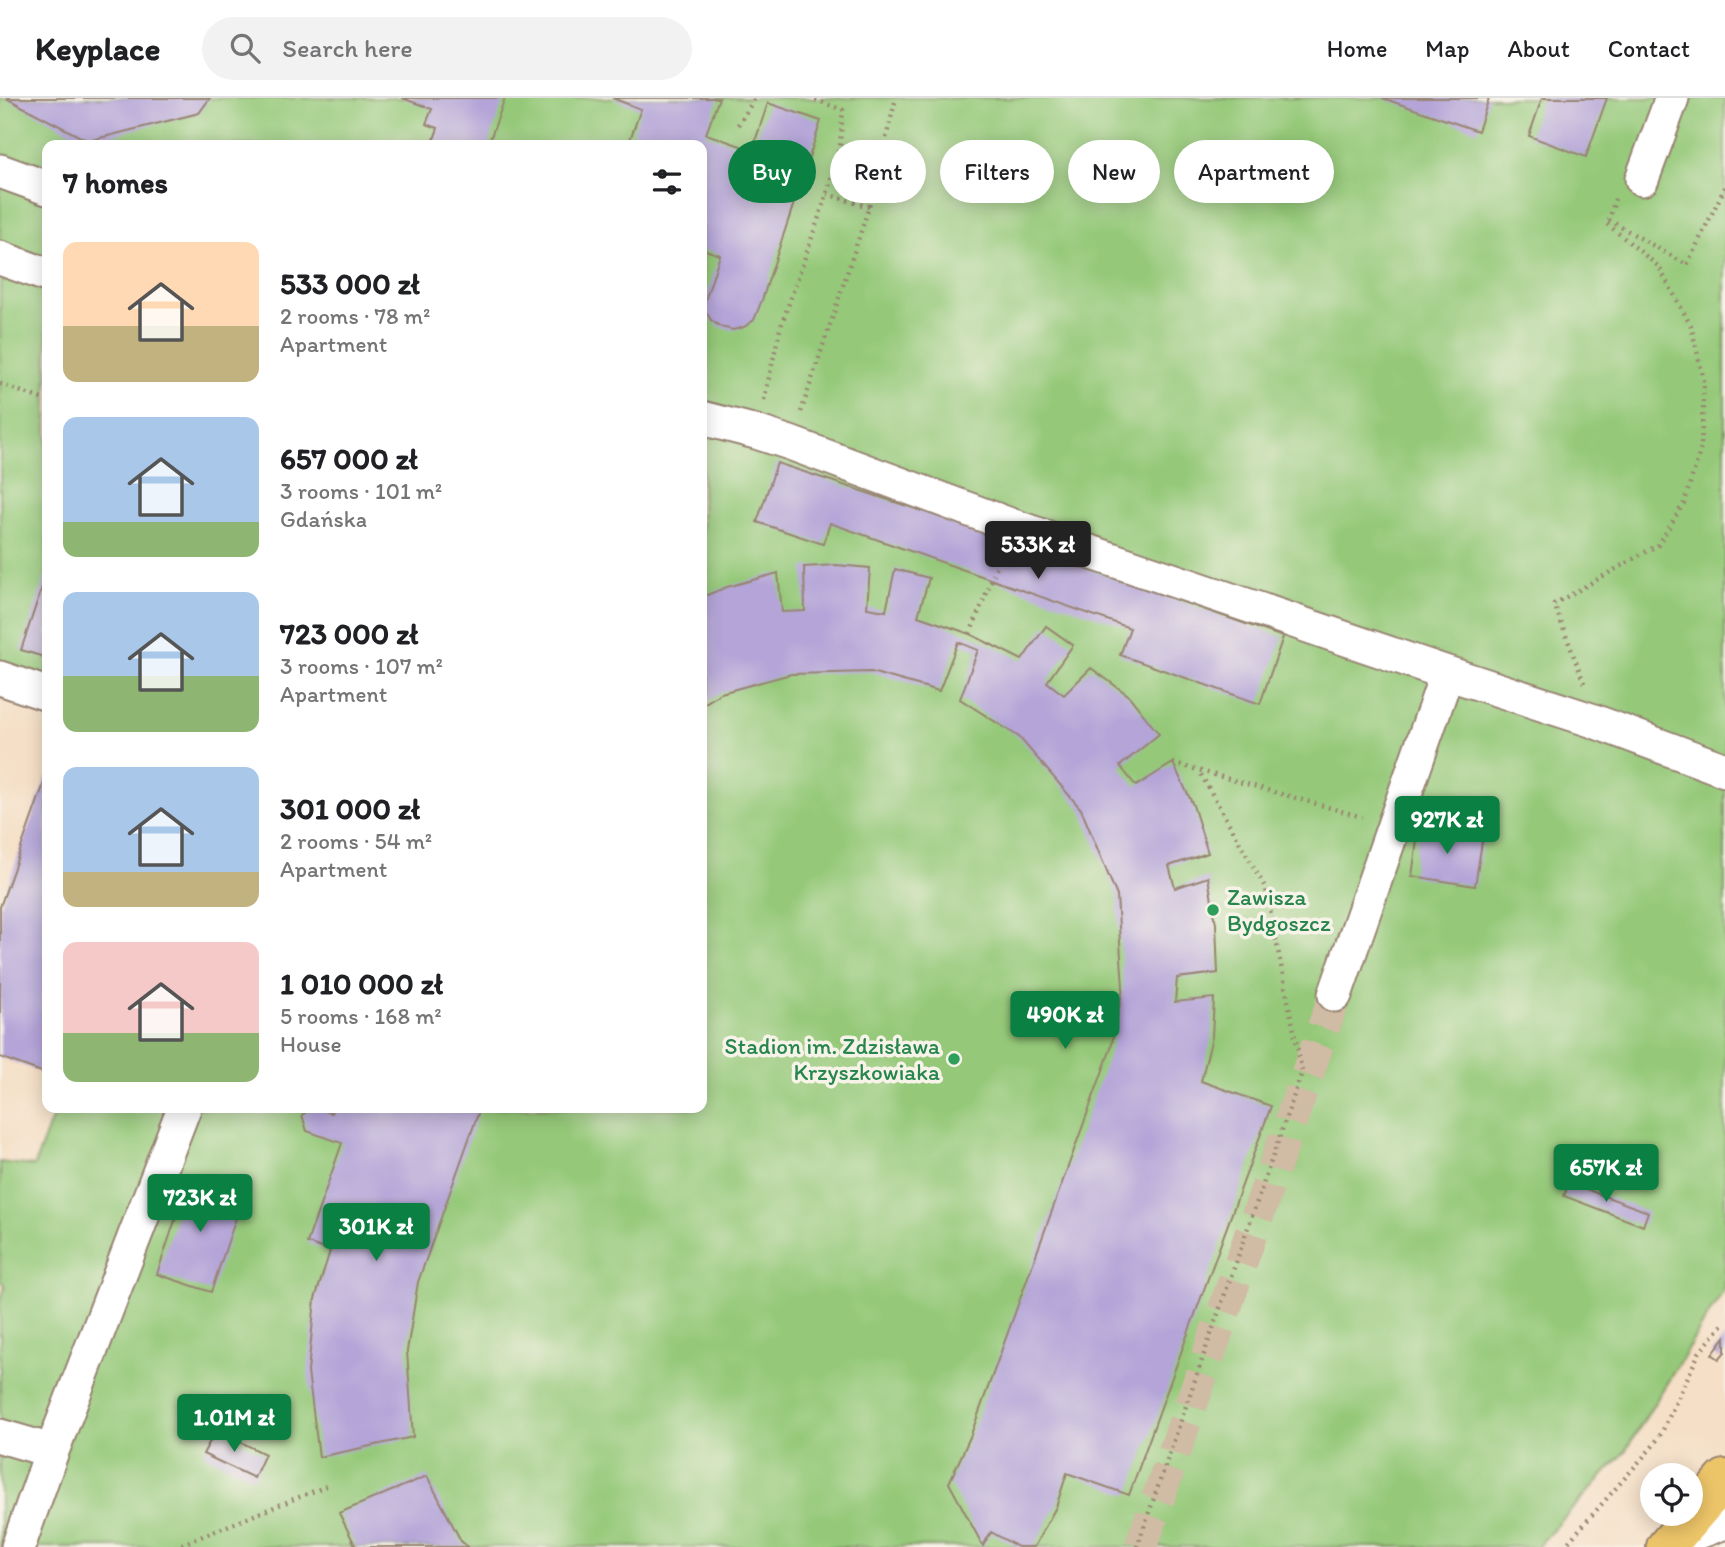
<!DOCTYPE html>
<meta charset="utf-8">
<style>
:root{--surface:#fff;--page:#f2f2f2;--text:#202124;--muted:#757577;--line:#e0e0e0;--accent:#0b8043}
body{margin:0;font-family:Itim,sans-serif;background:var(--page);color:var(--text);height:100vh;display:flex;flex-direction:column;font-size:26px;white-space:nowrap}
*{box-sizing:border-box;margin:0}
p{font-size:23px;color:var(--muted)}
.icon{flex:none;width:38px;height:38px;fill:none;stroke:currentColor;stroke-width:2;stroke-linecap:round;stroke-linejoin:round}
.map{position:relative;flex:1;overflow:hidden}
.side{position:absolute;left:42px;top:42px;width:665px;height:973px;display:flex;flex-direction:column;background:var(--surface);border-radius:14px;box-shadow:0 4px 18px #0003}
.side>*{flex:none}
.banner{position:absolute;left:728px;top:42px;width:665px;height:63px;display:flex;gap:14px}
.controls{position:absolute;left:1640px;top:1365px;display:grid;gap:14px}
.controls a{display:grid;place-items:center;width:63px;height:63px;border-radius:50%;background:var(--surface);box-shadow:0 4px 18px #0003;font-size:35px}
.price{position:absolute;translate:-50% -60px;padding:0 16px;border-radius:7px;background:var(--accent);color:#fff;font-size:23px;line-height:46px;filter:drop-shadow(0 2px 4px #0008)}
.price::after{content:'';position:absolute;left:50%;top:42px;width:21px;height:16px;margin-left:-10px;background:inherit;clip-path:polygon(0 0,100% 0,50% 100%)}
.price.active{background:#222;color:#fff}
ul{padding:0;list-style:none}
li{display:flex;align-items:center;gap:21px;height:175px;padding:0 21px}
li span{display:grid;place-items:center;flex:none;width:196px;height:140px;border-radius:14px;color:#555}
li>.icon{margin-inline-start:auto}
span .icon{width:84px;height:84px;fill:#fffc;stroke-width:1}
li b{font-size:30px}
h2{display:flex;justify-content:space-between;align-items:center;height:84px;padding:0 21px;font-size:30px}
.pill{padding:0 24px;border-radius:32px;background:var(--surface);box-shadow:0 4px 18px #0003;font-size:24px;line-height:63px}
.pill.active{background:var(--accent);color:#fff}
header{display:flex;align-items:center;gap:42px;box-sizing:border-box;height:98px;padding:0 35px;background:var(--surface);border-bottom:2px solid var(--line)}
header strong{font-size:33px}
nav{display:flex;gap:38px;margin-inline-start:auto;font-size:24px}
.search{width:490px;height:63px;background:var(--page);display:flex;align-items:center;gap:18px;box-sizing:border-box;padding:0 24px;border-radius:38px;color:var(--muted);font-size:26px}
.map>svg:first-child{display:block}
.green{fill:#95c979;stroke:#687a4c;stroke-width:2}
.building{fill:#b4a4d8}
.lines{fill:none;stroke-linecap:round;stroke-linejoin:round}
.minor-tunnel{stroke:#d0bba4;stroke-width:33;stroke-dasharray:33 17;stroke-linecap:butt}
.minor-casing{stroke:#988472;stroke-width:37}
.major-casing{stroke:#988472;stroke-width:42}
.path{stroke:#988472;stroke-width:4.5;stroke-dasharray:2 5;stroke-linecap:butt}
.minor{stroke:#fff;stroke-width:33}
.major{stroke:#edc569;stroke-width:38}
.leisure-dot{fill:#2e9e5b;stroke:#f7f3e8;stroke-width:2.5}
.labels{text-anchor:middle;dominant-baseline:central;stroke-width:7;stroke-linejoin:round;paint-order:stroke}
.leisure-label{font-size:23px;fill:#27864d;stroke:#f7f3e8;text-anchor:start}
</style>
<header>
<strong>Keyplace</strong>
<div class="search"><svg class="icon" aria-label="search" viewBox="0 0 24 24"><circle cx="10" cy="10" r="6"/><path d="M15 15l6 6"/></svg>Search here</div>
<nav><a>Home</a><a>Map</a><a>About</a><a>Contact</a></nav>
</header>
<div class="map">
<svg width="1725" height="1449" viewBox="0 0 1725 1449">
<rect width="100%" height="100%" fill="#f7f3e8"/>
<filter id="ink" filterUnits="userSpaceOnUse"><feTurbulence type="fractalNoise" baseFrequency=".0143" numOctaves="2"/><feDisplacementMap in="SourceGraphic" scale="14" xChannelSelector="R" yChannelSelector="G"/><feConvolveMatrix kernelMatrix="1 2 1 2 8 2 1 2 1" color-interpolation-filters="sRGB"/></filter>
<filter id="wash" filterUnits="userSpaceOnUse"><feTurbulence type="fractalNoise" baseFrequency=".00686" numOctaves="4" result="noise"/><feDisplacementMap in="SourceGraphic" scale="28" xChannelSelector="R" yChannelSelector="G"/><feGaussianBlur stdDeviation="1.57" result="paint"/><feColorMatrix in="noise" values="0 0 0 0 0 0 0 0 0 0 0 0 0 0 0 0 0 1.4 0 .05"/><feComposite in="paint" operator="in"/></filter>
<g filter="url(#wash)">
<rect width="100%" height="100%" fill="#f5dfc6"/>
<path class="green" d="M0,0H1725V1190L1624,1355L1537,1449H0V1204L5,1188L0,1182V1064L34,1068L56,1010H702V47H47V614L0,599Z"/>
<g id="blocks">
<path class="building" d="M6,0H210L199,15L88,43Z
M402,0H505L488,47H432L438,30L426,26L432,11Z
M612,0H719L706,36L752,52L768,5L821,23L762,202L754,222L744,229L733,232L721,229L711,222L705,212L704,206L720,157L702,151V47H628L641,11Z
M1382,0H1489L1478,33Z
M1542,0H1607L1586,59L1529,38Z
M777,365L949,422L1283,539L1260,606L1120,557L1130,530L830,425L823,446L757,424Z
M836,467L870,470L867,510L886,513L895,471L929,480L918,518L970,536L1022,562L1046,528L1073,547L1047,584L1064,597L1091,570L1128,597L1159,636L1120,668L1136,688L1173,665L1193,707L1208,755L1169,768L1175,790L1208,779L1216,826L1218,875L1177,880L1175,904L1214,900L1212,939L1201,983L1271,1008L1129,1397L1067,1375L1056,1409L1034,1449H1018L991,1434L983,1448L949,1385L970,1339L1111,950L1123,890L1117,798L1081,711L1019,639L960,601L978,552L958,544L939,593L871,574L791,576L721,595L702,607V499L727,489L778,475L782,514L805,513L804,469Z
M47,474V560L21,552Z
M47,677V976L0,959V809Z
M1419,729L1483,738L1475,788L1412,778Z
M312,1010H317L331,1015L333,1010H480L418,1184L407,1253L413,1339L319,1359L308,1274L315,1201L330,1153L307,1145L342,1045L307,1033L302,1017Z
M190,1078L244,1096L211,1194L157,1176Z
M1569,1085L1648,1114L1643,1128L1564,1098Z
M1725,1239V1254L1719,1261L1712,1256Z
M216,1332L265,1356L254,1380L203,1356Z
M427,1378L461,1443L468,1449H356L339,1415Z"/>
</g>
</g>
<g filter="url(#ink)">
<use href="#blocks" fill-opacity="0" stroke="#988472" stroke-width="2"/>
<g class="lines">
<path class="minor-tunnel" d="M1141,1449L1335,897"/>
<g class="minor-casing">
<path id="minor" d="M0,73L47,90
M1642,81L1672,0
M0,160L47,177
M702,320L756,334L790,345L1013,428L1447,575L1591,622L1725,672
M0,580L47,596
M1335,897L1447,575
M0,1338L52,1353L184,1010
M1669,1445L1725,1424
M18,1449L52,1353"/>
</g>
<g class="major-casing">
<path id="major" d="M1666,1449L1725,1381"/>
</g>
<path class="path" d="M738,27L755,0
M827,96L869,109
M1609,122L1687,167L1725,89
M0,286L47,303
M764,302L780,231L827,96L840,47L843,12L811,0
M801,314L869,109L896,0
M970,536L1001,458
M1584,585L1554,506L1658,447L1684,405L1701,350L1704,283L1691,228L1659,169L1606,125L1609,122L1616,98
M1173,665L1362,719
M175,1449L329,1387
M1137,1449L1302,974L1266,791L1199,673
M1564,1449L1652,1349L1661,1336L1699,1255L1725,1224"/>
<use href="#minor" class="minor"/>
<use href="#major" class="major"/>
</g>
</g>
<g class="leisure-dot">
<circle cx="1213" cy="812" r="7"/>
<circle cx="954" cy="961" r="7"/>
</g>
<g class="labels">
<g class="leisure-label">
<text x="1227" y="799">Zawisza<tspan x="1227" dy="26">Bydgoszcz</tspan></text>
<text x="940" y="948" text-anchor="end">Stadion im. Zdzisława<tspan x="940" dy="26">Krzyszkowiaka</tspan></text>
</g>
</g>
</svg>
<div class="controls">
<a><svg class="icon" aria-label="locate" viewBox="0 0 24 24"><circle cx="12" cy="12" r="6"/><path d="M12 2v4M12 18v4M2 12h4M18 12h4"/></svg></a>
</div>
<b class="price active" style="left:1038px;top:483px">533K zł</b>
<b class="price" style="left:1447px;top:758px">927K zł</b>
<b class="price" style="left:1065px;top:953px">490K zł</b>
<b class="price" style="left:1606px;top:1106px">657K zł</b>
<b class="price" style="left:200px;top:1136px">723K zł</b>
<b class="price" style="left:376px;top:1165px">301K zł</b>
<b class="price" style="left:234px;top:1356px">1.01M zł</b>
<div class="banner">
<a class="pill active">Buy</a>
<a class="pill">Rent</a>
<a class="pill">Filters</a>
<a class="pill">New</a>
<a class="pill">Apartment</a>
</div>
<section class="side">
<h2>7 homes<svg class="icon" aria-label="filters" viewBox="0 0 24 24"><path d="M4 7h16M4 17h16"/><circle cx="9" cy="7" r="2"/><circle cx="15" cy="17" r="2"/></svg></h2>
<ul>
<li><span style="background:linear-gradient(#ffd9b3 60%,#c2b280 0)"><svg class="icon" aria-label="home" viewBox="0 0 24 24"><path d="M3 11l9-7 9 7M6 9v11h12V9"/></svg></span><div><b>533 000 zł</b><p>2 rooms · 78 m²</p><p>Apartment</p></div></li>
<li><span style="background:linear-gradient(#a9c7e8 75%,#8fb573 0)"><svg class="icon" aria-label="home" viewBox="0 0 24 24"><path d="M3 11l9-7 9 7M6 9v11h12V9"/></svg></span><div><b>657 000 zł</b><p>3 rooms · 101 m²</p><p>Gdańska</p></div></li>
<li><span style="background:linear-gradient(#a9c7e8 60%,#8fb573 0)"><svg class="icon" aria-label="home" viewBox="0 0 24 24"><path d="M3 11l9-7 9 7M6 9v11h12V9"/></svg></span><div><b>723 000 zł</b><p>3 rooms · 107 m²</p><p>Apartment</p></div></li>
<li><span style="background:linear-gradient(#a9c7e8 75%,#c2b280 0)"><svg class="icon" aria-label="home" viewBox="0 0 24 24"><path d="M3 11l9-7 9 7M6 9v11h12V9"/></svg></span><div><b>301 000 zł</b><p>2 rooms · 54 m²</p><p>Apartment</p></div></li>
<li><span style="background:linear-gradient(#f6c9c9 65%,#8fb573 0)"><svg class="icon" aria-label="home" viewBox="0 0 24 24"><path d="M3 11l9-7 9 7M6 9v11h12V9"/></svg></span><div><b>1 010 000 zł</b><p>5 rooms · 168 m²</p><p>House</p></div></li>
</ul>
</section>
</div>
